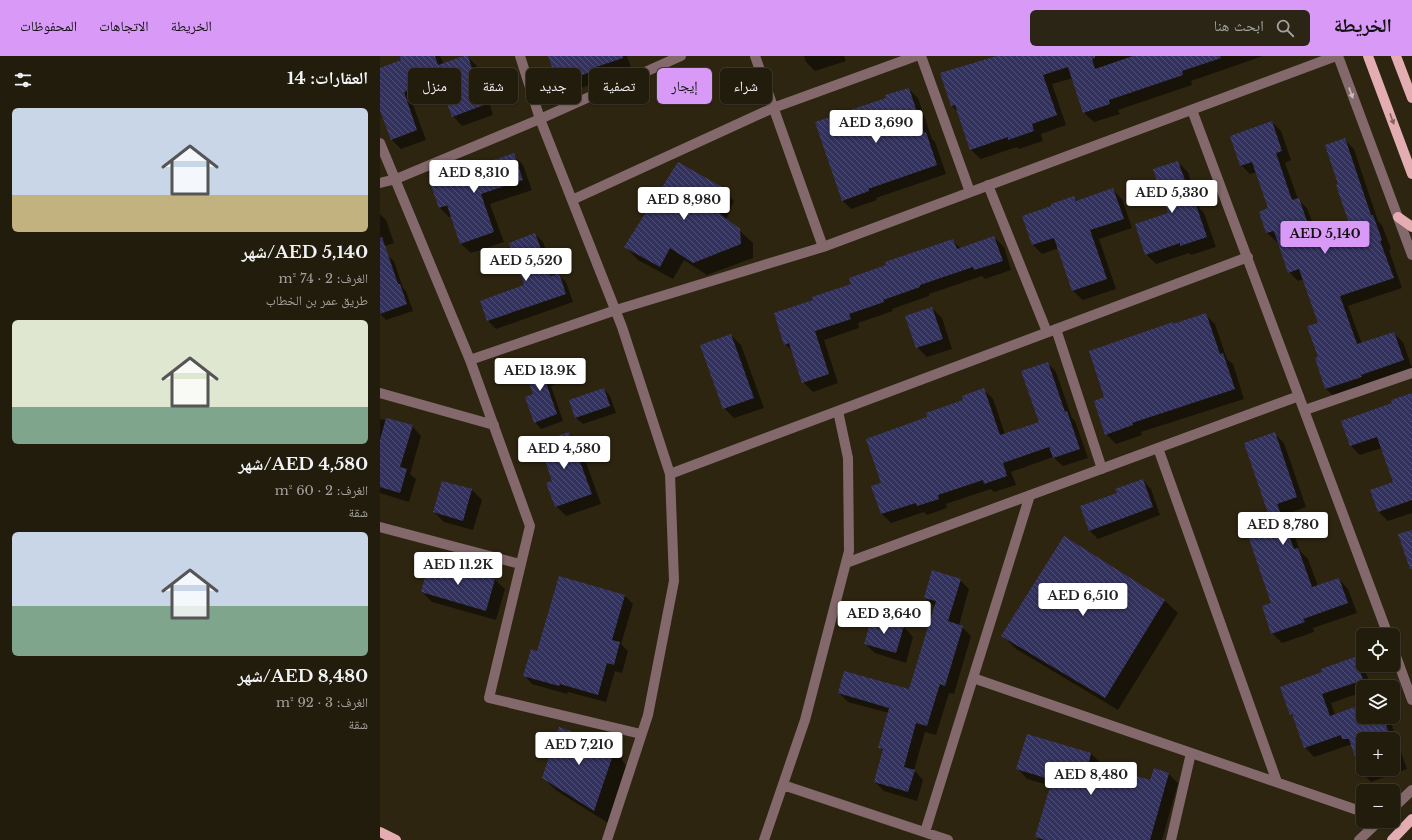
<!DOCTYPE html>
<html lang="ar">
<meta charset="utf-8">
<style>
:root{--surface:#221c0c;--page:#2a2515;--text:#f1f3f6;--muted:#a2a19d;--line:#3f3a2d;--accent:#d99af7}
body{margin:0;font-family:"Libre Baskerville","Noto Naskh Arabic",serif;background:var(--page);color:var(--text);direction:rtl;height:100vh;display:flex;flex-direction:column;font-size:15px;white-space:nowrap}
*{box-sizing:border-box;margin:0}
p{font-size:13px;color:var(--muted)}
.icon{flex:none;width:22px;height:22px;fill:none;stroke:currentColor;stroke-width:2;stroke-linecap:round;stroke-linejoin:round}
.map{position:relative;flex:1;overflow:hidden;direction:ltr}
.sheet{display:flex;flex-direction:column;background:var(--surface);width:380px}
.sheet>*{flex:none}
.top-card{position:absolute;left:12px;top:12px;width:380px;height:36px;direction:rtl;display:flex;gap:8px}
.tools{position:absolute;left:976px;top:572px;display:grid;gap:8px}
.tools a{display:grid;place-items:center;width:44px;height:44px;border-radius:6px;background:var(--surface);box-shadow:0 1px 3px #0004,0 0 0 1px var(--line);font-size:20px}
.price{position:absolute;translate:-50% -34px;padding:0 9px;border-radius:4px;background:#fff;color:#222;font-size:13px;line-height:26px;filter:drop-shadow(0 1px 2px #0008)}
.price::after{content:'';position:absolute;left:50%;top:24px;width:12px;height:9px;margin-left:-6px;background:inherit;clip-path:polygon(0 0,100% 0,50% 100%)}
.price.current{background:var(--accent);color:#111}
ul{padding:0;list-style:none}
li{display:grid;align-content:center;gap:8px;height:212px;padding:0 12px}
li span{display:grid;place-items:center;height:124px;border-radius:6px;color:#555}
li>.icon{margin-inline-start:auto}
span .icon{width:72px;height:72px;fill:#fffc;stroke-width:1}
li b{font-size:17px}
h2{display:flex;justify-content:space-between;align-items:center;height:48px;padding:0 12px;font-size:17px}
.tag{padding:0 14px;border-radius:6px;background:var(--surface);box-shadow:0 1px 3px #0004,0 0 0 1px var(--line);font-size:14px;line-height:36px}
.tag.current{background:var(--accent);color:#111}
header{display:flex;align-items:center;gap:24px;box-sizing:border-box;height:56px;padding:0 20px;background:var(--accent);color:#111}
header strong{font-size:19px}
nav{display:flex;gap:22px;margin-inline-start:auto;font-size:14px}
.search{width:280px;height:36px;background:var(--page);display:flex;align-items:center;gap:10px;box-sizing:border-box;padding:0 14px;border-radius:6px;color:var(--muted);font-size:15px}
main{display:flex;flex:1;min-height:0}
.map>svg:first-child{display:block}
.shadow{fill:#0007;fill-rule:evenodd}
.building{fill:url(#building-back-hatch)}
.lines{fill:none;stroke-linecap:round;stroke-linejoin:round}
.minor{stroke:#84696c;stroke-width:10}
.major{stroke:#e4adb2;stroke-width:10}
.oneway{fill:#c8bdb4}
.oneway2{fill:#84645c}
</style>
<header>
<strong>الخريطة</strong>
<div class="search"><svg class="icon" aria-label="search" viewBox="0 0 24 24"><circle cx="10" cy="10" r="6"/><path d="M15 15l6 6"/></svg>ابحث هنا</div>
<nav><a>الخريطة</a><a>الاتجاهات</a><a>المحفوظات</a></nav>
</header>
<main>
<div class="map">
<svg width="1032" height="784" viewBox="0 0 1032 784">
<defs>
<pattern id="building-back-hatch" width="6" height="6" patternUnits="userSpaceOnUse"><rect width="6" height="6" fill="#33325f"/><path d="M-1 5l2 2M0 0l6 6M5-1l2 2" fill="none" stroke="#504f75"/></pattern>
</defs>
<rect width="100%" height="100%" fill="#2d2510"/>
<path class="shadow" d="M28,0H60L64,8L87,0L97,10L113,59L82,70L73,60L64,35L32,46L46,84L21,93L11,83L0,44V13L22,5Z
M170,0H247L251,11L218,23L219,26L188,36L179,27Z
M424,0H464L466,5L435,15L426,6Z
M619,0H883L811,25L812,29L738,54L740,58L714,66L704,57L693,22L672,28L686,69L661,78L663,85L639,93L637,91L601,103L591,94L578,56L572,50Z
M529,33L538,42L552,83L555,86L566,118L496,142L497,144L471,153L462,144L507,42Z
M892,66L901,75L911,104L905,107L918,143L927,152L937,179L970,168L960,129L965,84L974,93L998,165L1002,169L1011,193L1009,194L1022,232L968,250L982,288L1013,277L1023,286L1032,312L956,342L946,333L936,303L939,302V267L924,223L918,225L909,216L898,185L897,186L887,177L890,153L877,116L870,118L861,109Z
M133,99L143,109L152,134L110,148L124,186L91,197L81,188L72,160L69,161L59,151L90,110L92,113ZM72,148L64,151V149Z
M798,106L808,116L820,153L824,157L836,191L811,199L809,197L776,208L766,198L790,157Z
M341,132L354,145L346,164L359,174L373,187V202L327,219L304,204L293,223L258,204L245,190Z
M733,134L742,143L752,172L719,183L736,233L703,244L693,235L679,192L662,198L653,189L643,161L673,151L694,141L698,145Z
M0,158L6,164L14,187L0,192Z
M155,178L163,186L175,220L179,219L186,226L193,246L116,273L108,265L145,230Z
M614,181L624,191L631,214L605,223L602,220L549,238V240L512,253L513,255L478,267L479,272L444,284L458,327L433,336L423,326L413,296L405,288L435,244L573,185L581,193Z
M7,199L14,205L23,232L26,235L33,255L6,264L0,258V201Z
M552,252L562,262L572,293L547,301L537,291Z
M825,258L835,268L847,303L853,308L864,343L761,376L762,379L736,388L726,378V342L794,269Z
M351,279L361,289L384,352L354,362L344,352Z
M167,305L173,312L179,327L171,330L183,365L161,373L155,366L154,339Z
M668,307L676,316L692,362L695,365L708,402L683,410L673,401L631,416L636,429L614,436L611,433L566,448L567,452L547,459L544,456L511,467L502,458L493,431L502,428L548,362L604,334L613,343L625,378L660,366Z
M224,333L230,340L236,357L203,368L196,362L190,345Z
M1032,338V457L1008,465L999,456L1014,426L1002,392L980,399L971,390L1013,348Z
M0,363L32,370L41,380L30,418L36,423L29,446L0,437Z
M189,377L199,387L221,448L186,460L176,450L174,425Z
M894,377L904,387L926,451L907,458L920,495L928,503L938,530L959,523L968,533L977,557L933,572L934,576L902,587L892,577L890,460Z
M763,424L771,433L780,459L718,483L710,475L701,450L738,437Z
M63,426L92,434L102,444L93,474L64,466L54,456Z
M90,519L115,524L125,533L116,564L52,546L42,536Z
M580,524L589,533L579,569L582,571L591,580L574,638L569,637L556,679L545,676L534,714L543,724L537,745L504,735L495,726L504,696L499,691L509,657L468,646L459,637L530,634L555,551L545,542Z
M245,540L253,548L241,588L248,595L242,617L235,615L226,646L188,636L187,638L152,628L144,619L157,596Z
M784,544L798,557L738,654L636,593L623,580Z
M524,571L533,581L526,607L495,597L485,588Z
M974,602L984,611L991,631H983V636L951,647L955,659L983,649V661H1009L1027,713L991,726L982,717L972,688L934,701L925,691L914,661L911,658L943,617ZM983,683H1013V713H983Z
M227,689L241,702L246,710L228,767L177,735L163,722Z
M711,697L720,707V710L771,725L789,718L798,727L782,784H659L656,781L671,730L647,723L638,713Z"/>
<path class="building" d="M20,0H55L58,9L84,0H88L104,49L72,61L59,24L24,36L37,74L11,84L0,54V12L21,4Z
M168,0H243V2L210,13L211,16L178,27Z
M617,0H715V2L712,3L715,13L753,0H840L841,2L802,15L803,19L729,44L730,48L703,57L688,11L663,19L677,59L652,68L654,75L628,84V81L590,94L575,49L571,50L560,17Z
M529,32L544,77L546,76L557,109L488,133L489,135L462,145L435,66L506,42L505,39Z
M892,65L902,95L896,97L912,144L919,142L932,180L969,167L956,129L958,128L945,89L965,82L991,159H993L1002,184L1000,185L1014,222L960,240L977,288L1014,276L1024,304L981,319L982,321L945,333L935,302L938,301L927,270L938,267L919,213L908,217L894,175L886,177L879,156L888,152L872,106L860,110L850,80Z
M134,97L143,124L101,138L114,176L80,188L67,149L59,152L49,124L90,109L91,112Z
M798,105L813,146H815L827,181L800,190V187L765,199L755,168L788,157L773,113Z
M298,106L342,131L332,152L360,173L361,188L313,207L290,192L280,211L244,191Z
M733,132L744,163L710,174L727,223L692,235L674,182L652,189L642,160L671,150V148L694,140L696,145Z
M155,177L171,220L179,217L186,238L107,265L100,245L144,229L129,187Z
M614,180L623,205L594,214L593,211L540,229V231L503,244L504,246L469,258L471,263L435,275L449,318L422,327L409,287L404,289L394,257L433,244L432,241L471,228L469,222L506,209L505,206L573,183L577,193Z
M2,181L18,228H20L27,248L0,258V182Z
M552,251L563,283L536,292L525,260Z
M826,257L840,298L843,297L855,333L752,367L753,369L725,379L714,345L724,341L709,295L793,266V268Z
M351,278L374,342L343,353L320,289Z
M167,304L173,321L165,324L177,358L154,367L145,341L153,338L144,312Z
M668,306L685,356L687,355L700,393L673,402L669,391L623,407L627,420L604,428L603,424L558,439L559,443L537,450L536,447L501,458L491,430L501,427L486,383L547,361L546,357L583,344L582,340L604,332L620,379L659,366L641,315Z
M224,332L230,350L195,362L189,344Z
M1032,337V444L998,456L990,434L1013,426L997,381L970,390L961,365L1012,347L1011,344Z
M6,362L33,369L20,411L27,413L20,437L0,431V384Z
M189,376L212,438L175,451L166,427L172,425L159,386Z
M895,376L917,441L897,448L914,493L918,492L932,531L959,522L968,547L923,563L925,566L891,578L882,550L891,547L864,468L889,460L864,387Z
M763,423L773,451L709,475L700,450L737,437L735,433Z
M62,425L92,433L83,465L53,456Z
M1032,474V513H1030L1018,478Z
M684,480L785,544L725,642L621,580Z
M49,506L90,517V515L115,523L106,555L41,536Z
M552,514L581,523L568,565L583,570L565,630L560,628L547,670L536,667L524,711L535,714L528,736L494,726L503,693L498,692L509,652L458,637L464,615L529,633L556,545L544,542Z
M179,520L245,539L232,584L240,586L234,609L227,607L218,639L180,628L179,630L143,620L151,593L157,595Z
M492,561L524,570L516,597L484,588Z
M975,601L983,624L942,638L950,660L983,648V661H1003L1011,683H983V718L981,719L969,683H962L961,679L924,692L912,658L910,659L900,631L942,616L941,613Z
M179,671L228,688L234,696L214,755L162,722Z
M647,678L711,697L709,706L770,724L774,712L789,717L770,784H665L655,781L672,724L636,713Z"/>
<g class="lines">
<path class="minor" d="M140,0L160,63L242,271L290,418L294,525L268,659L227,784
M375,0L443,191
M541,0L590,136
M958,0L1032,199
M812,54L1008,579
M0,87L90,304L150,470L109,642L261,678
M0,127L16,123L160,63L301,0
M608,129L667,276
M192,144L393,52L536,0
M676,273L722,413
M90,304L236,254L443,191L956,0
M0,337L114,369
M925,354L1032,317
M778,392L897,726
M290,418L868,201
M0,471L140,508
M466,507L919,340
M1013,592L1032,644
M593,622L983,756
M403,729L568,784
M1013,752L1032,734
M545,776L650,439
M384,784L425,664L469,495L468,402L458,355
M791,784L811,697
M979,784L999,765"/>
<path class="major" d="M988,0L1032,118
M1016,0L1032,42
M1018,161L1032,171
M0,776L16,784
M1012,784L1032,763"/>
</g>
<defs><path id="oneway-solid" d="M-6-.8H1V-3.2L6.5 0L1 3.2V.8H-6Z"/></defs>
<use class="oneway" href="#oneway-solid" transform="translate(971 37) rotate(70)"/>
<use class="oneway2" href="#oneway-solid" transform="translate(1012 63) rotate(70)"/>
</svg>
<div class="tools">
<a><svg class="icon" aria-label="locate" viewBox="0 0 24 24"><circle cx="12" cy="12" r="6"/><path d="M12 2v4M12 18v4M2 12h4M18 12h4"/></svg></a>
<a><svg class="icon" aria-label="layers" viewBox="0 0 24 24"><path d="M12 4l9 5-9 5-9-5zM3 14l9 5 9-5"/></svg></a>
<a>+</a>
<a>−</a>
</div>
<b class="price" style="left:496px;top:88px">AED 3,690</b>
<b class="price" style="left:94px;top:138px">AED 8,310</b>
<b class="price" style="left:792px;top:158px">AED 5,330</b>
<b class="price" style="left:304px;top:165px">AED 8,980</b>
<b class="price current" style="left:945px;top:199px">AED 5,140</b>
<b class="price" style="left:146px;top:226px">AED 5,520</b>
<b class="price" style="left:160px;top:336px">AED 13.9K</b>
<b class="price" style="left:184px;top:414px">AED 4,580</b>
<b class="price" style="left:903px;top:490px">AED 8,780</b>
<b class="price" style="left:78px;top:530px">AED 11.2K</b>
<b class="price" style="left:703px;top:561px">AED 6,510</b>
<b class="price" style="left:504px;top:579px">AED 3,640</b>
<b class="price" style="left:199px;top:710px">AED 7,210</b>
<b class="price" style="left:711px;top:740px">AED 8,480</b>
<div class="top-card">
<a class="tag">شراء</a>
<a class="tag current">إيجار</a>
<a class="tag">تصفية</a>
<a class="tag">جديد</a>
<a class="tag">شقة</a>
<a class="tag">منزل</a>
</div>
</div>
<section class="sheet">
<h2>العقارات: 14<svg class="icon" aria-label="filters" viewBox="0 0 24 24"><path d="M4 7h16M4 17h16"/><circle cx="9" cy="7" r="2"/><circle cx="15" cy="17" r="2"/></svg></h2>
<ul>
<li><span style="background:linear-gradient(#c9d6e8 70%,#c2b280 0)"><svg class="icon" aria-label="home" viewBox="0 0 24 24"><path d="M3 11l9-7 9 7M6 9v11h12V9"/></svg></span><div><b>AED 5,140/شهر</b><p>الغرف: 2 · 74 m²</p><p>طريق عمر بن الخطاب</p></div></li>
<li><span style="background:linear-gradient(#dfe7d0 70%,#7fa58c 0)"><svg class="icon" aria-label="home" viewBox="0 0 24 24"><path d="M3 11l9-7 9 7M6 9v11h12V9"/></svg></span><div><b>AED 4,580/شهر</b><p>الغرف: 2 · 60 m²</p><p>شقة</p></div></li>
<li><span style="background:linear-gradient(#c9d6e8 60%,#7fa58c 0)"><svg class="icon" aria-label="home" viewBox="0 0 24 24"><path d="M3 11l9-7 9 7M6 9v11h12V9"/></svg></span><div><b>AED 8,480/شهر</b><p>الغرف: 3 · 92 m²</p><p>شقة</p></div></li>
</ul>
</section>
</main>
